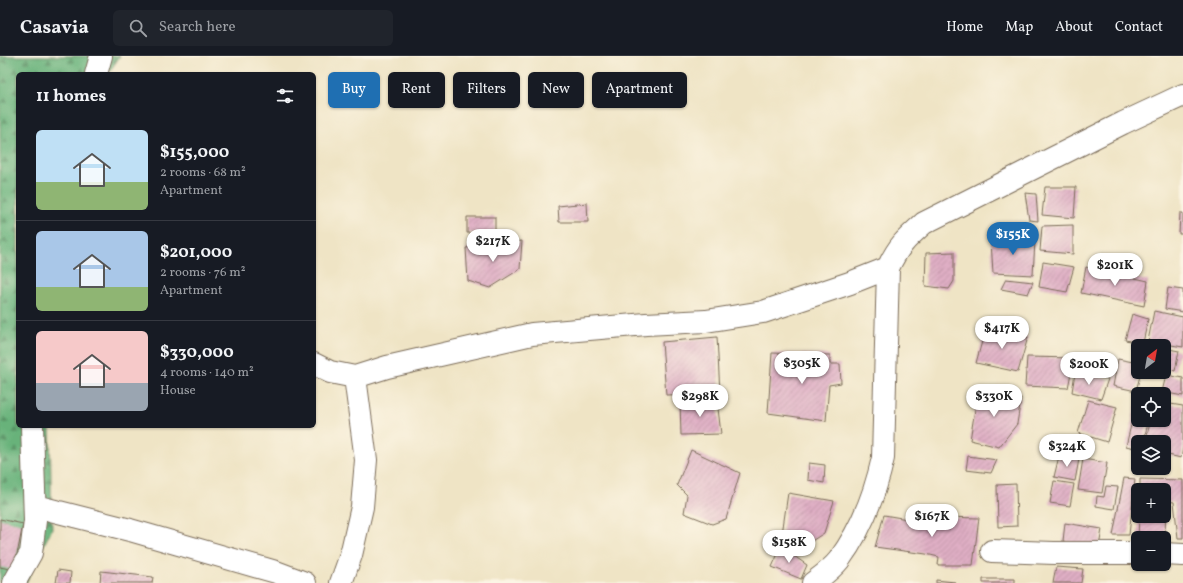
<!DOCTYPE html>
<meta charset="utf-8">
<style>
:root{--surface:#171b24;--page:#20242c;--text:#f1f3f6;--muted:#9ea1a6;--line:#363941;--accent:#1f6fb2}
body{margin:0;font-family:Vollkorn,serif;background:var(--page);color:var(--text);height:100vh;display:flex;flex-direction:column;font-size:15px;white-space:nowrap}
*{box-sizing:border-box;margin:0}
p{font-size:13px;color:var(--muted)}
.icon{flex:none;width:22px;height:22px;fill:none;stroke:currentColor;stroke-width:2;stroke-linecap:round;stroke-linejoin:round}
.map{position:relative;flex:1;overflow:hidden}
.drawer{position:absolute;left:16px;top:16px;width:300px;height:356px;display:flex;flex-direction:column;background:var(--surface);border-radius:6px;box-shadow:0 1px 3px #0004}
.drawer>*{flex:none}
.guide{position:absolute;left:328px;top:16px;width:380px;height:36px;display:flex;gap:8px}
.needle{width:26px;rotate:31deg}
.buttons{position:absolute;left:1131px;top:283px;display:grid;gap:8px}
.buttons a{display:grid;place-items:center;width:40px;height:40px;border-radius:6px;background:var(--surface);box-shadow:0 1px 3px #0004;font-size:20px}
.price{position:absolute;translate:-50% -34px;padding:0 9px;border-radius:14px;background:#fff;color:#222;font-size:13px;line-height:26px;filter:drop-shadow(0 1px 2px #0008)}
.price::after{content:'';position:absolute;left:50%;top:24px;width:12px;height:9px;margin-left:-6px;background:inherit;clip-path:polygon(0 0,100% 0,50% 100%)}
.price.on{background:var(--accent);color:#fff}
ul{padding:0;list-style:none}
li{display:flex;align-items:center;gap:12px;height:100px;padding:0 20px}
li+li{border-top:1px solid var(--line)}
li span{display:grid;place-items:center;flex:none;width:112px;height:80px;border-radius:6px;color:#555}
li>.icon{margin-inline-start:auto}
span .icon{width:48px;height:48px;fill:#fffc;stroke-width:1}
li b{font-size:17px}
h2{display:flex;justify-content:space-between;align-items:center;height:48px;padding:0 20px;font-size:17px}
.tag{padding:0 14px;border-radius:6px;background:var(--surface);box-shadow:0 1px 3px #0004;font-size:14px;line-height:36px}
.tag.on{background:var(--accent);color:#fff}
header{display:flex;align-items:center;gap:24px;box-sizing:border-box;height:56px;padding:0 20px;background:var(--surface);border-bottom:1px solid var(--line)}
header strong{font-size:19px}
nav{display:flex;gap:22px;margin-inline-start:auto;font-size:14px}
.search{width:280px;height:36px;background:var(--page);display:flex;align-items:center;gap:10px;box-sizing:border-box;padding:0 14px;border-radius:6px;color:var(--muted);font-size:15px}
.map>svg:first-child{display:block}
.forest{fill:url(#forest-firs);stroke:#516e4c}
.building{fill:url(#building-hatch)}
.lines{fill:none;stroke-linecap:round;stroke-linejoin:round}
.minor-casing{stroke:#7a6b58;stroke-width:24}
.minor{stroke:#fff;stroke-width:22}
</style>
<header>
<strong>Casavia</strong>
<div class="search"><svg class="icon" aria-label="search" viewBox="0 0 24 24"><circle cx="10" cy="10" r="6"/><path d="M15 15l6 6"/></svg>Search here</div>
<nav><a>Home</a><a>Map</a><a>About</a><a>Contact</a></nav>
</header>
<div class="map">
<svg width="1183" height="527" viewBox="0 0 1183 527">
<defs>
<pattern id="forest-firs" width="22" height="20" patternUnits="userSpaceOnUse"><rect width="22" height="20" fill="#67b27a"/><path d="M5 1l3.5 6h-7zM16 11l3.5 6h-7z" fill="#569163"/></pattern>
<pattern id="building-hatch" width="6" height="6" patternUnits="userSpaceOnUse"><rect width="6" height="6" fill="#dfaec4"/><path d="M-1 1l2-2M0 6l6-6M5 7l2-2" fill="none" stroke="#b68e9f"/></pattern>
</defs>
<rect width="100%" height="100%" fill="#fcf5e5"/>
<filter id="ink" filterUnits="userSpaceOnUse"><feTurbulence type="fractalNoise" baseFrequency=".025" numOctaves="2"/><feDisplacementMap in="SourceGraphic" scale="8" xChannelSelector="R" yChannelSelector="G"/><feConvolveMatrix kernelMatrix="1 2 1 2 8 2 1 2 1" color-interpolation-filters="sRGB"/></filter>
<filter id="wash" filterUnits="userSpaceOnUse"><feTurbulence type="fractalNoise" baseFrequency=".012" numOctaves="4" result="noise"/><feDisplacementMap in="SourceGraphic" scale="16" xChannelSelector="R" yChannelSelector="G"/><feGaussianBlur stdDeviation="0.9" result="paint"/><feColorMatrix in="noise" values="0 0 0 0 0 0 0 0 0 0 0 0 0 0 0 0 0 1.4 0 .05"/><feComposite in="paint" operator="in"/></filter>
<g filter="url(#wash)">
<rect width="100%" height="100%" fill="#efe4c5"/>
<path class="forest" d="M0,0H120L108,18H18V370H50L52,473L34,508L26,527H0Z"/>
<g id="blocks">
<path class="building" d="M1045,131H1076L1074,162L1042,159Z
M1025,137L1036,138L1038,165L1029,164Z
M587,147L588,166H559L558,150Z
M1180,157H1183V178H1179Z
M467,161H495V177H467Z
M1073,169V198L1040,195L1042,170Z
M1020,178L1019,183L1035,185L1033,219L993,217L991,185H1003V180Z
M522,185L520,213L490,232L468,225L466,192Z
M954,196V225L949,233L925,230L926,197Z
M1043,206L1074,211L1067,236L1039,231Z
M1086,211L1148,225L1144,250L1081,237Z
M1006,223L1033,226L1028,238L1001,233Z
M1168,232L1183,234V256L1165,253Z
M1154,255L1183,261V291L1148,285Z
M1132,258L1148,263L1143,287L1125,284Z
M986,271L1028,281L1018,316L976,307Z
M717,281L720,337L666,339L662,286Z
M1164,292L1179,295L1175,315L1164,312Z
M772,297L830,299V308H840L841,327L829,329L826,365L768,357Z
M1027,301L1074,302L1068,332L1025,330Z
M1118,303L1138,307V316H1141L1136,335L1113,330Z
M1075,317L1108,323L1101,343L1072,336Z
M1166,319L1183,322V340L1162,336Z
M978,335L1021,342L1017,368L999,391L970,384Z
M1140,335L1156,336V338H1139Z
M717,344L721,378L681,379L680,345Z
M1088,344L1117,351L1107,386L1078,377Z
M1137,344L1138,364H1149L1143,386H1138V393L1126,390Z
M1164,347L1183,350V392L1181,402L1164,398V386H1145L1151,364H1164Z
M691,394L740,417L726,463L712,468L684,457L687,439L677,429Z
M968,400L997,404L991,417L966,414Z
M1059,400L1079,403L1075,425L1054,421Z
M1083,403L1107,407L1102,437L1078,434Z
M809,407L825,409L824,427L808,424Z
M1124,422L1135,423L1129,479H1113Z
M1140,423L1183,424V482H1178L1174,446L1166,445L1165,482H1138L1139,460H1164V434H1140Z
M1054,425L1074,428L1070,450L1050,447Z
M1016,428L1017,470L998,471L997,429Z
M1106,430L1118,431L1114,453L1096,450L1097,440L1104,441Z
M788,437L834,445L824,477L804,490L781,485Z
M884,459L942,469V461L979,462L973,509H938L939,501L926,498L875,491Z
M0,463L23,468L14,514L0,511Z
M1065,467L1102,473L1099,491L1063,485Z
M781,491L807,509L801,523L772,511Z
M1056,511L1083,513L1081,527H1053Z
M58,514L71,516L70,527H56Z
M101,515L153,521L152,527H100Z
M983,523H1015V527H983Z
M936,524L955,526L954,527H936Z"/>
</g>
</g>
<g filter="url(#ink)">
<use href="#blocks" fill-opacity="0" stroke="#7a6b58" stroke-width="1"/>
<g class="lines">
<g class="minor-casing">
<path id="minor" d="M96,18L101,0
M314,308L330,316L355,321L387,311L532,278L646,268L706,265L763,256L850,227L888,212
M35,450L130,474L276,516L305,527
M992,495L1054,497H1138
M1164,498L1183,499
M14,527L31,497L35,465L32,370
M341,527L351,499L362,451L366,404L355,321
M813,527C822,520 832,513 839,504C861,474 875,438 883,402L888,212C898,190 906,183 924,167L1123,67L1183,39"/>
</g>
<use href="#minor" class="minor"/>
</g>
</g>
</svg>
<div class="buttons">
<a><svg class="needle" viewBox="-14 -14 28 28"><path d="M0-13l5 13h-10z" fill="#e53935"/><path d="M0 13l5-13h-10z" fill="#9ea1a6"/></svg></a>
<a><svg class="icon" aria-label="locate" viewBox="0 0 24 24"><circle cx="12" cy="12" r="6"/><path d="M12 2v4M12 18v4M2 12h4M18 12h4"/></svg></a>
<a><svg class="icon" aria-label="layers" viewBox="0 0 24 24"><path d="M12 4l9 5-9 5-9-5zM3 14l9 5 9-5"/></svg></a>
<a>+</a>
<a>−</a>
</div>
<b class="price on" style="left:1013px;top:200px">$155K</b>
<b class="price" style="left:493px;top:207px">$217K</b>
<b class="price" style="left:1115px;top:231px">$201K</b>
<b class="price" style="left:1002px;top:294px">$417K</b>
<b class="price" style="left:802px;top:329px">$305K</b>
<b class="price" style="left:1089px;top:330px">$200K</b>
<b class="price" style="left:700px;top:362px">$298K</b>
<b class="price" style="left:994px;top:362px">$330K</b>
<b class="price" style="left:1067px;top:412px">$324K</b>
<b class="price" style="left:932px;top:482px">$167K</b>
<b class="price" style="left:789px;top:508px">$158K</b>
<div class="guide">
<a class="tag on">Buy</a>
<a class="tag">Rent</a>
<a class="tag">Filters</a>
<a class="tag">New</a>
<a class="tag">Apartment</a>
</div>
<section class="drawer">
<h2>11 homes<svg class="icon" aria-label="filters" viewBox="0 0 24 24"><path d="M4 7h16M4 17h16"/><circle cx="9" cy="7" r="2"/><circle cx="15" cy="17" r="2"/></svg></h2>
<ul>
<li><span style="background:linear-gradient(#bfe0f5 65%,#8fb573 0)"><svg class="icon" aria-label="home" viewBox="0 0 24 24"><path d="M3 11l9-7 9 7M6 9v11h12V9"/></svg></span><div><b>$155,000</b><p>2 rooms · 68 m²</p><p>Apartment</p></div></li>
<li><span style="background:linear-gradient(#a9c7e8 70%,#8fb573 0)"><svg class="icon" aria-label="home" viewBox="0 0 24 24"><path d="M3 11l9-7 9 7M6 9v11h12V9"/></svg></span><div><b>$201,000</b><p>2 rooms · 76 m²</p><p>Apartment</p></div></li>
<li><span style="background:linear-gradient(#f6c9c9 65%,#9aa5b1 0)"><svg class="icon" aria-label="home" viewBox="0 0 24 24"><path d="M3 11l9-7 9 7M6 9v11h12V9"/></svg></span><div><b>$330,000</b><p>4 rooms · 140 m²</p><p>House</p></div></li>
</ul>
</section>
</div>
